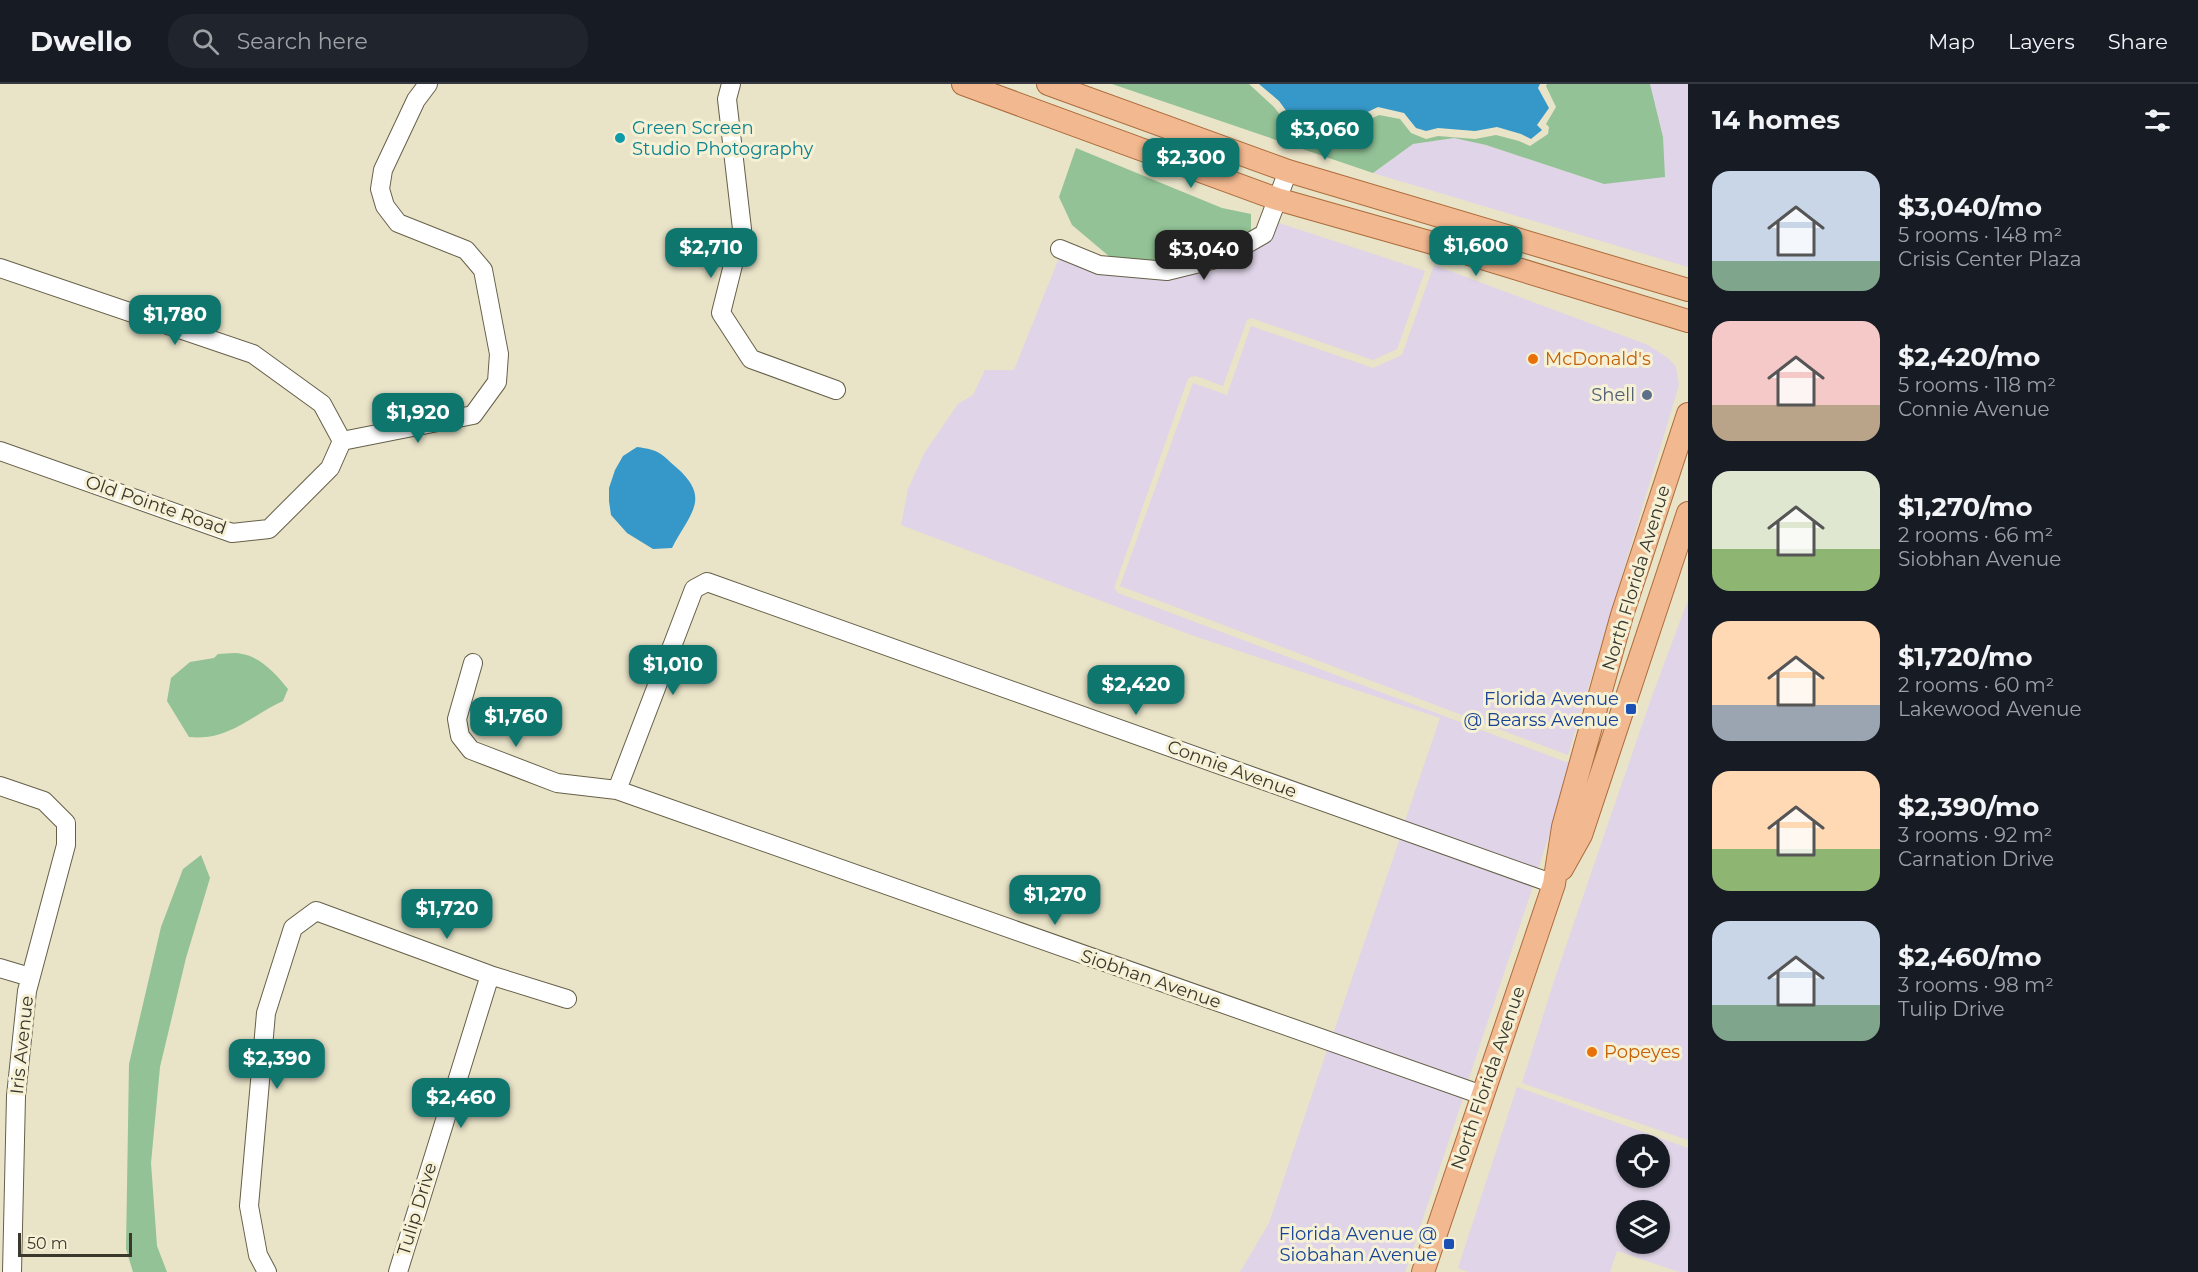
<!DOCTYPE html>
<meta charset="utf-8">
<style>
:root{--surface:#171b24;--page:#20242c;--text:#f1f3f6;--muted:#9ea1a6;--line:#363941;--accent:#0f766e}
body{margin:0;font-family:Montserrat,sans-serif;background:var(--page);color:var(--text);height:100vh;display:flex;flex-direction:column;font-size:22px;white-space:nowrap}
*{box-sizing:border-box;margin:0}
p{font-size:20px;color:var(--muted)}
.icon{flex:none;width:33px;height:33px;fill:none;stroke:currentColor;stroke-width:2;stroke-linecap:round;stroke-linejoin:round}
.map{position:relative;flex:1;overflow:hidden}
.panel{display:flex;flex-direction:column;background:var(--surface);width:510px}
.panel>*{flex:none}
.controls{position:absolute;left:1616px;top:1050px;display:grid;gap:12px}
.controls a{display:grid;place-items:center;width:54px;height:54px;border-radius:50%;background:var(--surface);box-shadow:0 2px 4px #0004;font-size:30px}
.scale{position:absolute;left:18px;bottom:15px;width:114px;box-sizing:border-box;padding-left:6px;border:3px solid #3a372d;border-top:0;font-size:16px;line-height:21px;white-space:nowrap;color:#3a372d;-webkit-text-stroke:4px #f6f0d5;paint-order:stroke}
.price{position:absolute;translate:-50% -51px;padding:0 14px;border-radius:12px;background:var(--accent);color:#fff;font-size:20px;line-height:39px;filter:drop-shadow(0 2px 3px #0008)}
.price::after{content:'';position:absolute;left:50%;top:36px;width:18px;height:14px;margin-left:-9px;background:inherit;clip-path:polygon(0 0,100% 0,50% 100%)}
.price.on{background:#222;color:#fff}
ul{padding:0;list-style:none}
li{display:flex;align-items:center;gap:18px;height:150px;padding:0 24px}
li span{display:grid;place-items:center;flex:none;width:168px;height:120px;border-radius:18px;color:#555}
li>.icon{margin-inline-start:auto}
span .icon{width:72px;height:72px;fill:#fffc;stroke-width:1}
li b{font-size:26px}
h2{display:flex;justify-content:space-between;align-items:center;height:72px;padding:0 24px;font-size:26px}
header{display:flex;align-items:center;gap:36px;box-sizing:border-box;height:84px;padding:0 30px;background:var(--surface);border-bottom:2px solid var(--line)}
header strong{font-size:28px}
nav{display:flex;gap:33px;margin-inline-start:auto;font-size:21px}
.search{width:420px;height:54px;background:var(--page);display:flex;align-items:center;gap:15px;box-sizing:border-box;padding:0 21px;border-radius:24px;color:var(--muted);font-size:22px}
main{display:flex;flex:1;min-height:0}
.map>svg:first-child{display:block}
.commercial{fill:#dfd4e8;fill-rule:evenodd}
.green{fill:#92c296}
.water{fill:#3698c9}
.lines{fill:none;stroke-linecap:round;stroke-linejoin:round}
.minor-casing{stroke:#666049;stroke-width:20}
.major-casing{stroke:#ac6c3c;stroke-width:24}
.minor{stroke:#fff;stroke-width:18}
.major{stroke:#f2b88f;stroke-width:22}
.culture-dot{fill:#0f9aa8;stroke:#f6f0d5;stroke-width:2}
.food-dot{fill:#e8710a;stroke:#f6f0d5;stroke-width:2}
.service-dot{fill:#5c6f8a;stroke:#f6f0d5;stroke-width:2}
.transit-dot{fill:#1a4fb4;stroke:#f6f0d5;stroke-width:2}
.labels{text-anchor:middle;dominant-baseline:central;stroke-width:6;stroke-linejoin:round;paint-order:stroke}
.culture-label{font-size:18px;fill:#0d838f;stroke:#f6f0d5;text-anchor:start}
.food-label{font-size:18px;fill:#c56008;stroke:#f6f0d5;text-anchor:start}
.service-label{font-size:18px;fill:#4e5e75;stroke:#f6f0d5;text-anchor:end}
.street-label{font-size:18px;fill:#3a372d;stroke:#f6f0d5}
.transit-label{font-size:18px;fill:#164399;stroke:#f6f0d5;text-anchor:end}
</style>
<header>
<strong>Dwello</strong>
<div class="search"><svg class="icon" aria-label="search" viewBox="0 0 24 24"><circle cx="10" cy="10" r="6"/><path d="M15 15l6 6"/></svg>Search here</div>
<nav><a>Map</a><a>Layers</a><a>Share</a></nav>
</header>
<main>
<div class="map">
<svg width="1688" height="1188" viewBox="0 0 1688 1188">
<rect width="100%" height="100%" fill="#e9e3c8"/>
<path class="commercial" d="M1650,0H1688V183L1373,89L1413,60L1454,54L1486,61L1604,100L1663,53Z
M1276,138L1425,187L1397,265L1373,276L1251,234L1247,236L1223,302L1196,292L1190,293L1187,297L1114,504L1118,509L1566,678L1574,675L1538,785L1405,737L1440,634L1194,552L901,441L908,405L925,368L958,320L973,311L985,286H1014L1059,174L1166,196L1174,195L1227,181Z
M1434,181L1648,261L1668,274L1676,283L1679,301L1568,671L1120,502L1193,299L1227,311L1251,242L1373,284L1402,271Z
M1688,516V1056L1522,999L1554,897L1651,615Z
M1400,754L1533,802L1468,997L1333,950Z
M1327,966L1463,1014L1405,1188H1240L1269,1139Z
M1517,1003L1688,1064V1188H1679L1617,1167L1610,1188H1469L1458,1184ZM1626,1060H1659V1094H1626ZM1626,1126H1659V1160H1626Z"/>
<path class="green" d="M1112,0H1249L1274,23L1302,59L1336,51L1379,31L1400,35L1411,49L1426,55L1438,52L1475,55L1496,51L1519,57L1530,62L1548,50L1549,43L1546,40L1556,23L1546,2L1547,0H1650L1663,53L1665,93L1604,100L1486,61L1454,54L1413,60L1373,89Z
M1076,64L1222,124L1251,130V148L1229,160L1172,178L1110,173L1072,141L1059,113Z
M218,570C226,570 235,568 242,570C261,573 277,591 288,605L283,617C250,632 229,657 189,653L167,617L171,594L190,578L214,574Z
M201,771L210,794L186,874L160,983L151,1079L157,1162L167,1188H133L126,1165L129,980L161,843L183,785Z"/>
<path class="water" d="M1259,0H1540L1538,4L1549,24L1537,41L1542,46L1531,55L1521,50L1497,43L1475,47L1438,44L1426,47L1416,44L1404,29L1378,23L1334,44L1305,52L1279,17Z
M637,363C660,366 660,369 677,384C712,415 689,430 672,464L653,465L627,449L611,431L609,417V404L615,386L623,372Z"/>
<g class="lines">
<g class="minor-casing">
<path id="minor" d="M731,0L727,15L742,145L721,229L751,275L836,306
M1060,165L1099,181L1167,187L1224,173L1264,150L1288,87
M0,184L253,270L322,320L342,357
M0,367L232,449L269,445L330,384L342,357L473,331L497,298L499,270L483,186L466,166L398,139L385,122L380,105L383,86L416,16L428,0
M473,579L457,635L460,652L471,666L557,699L617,706L1482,1011
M0,702L44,717L66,739V761L27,907L16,1012L12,1188
M617,706L694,505L707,498L1554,800
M0,884L30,893
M267,1188L258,1171L249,1122L266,929L293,844L316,827L490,891L567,915
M398,1188L490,891"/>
</g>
<g class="major-casing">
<path id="major" d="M963,0L1277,115L1436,160L1688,237
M1048,0L1288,87L1688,206
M1562,785L1581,751L1688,429
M1423,1188L1554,800L1563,743L1622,531L1688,330"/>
</g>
<use href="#minor" class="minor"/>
<use href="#major" class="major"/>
</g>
<circle class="culture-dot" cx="620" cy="54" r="6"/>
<g class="food-dot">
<circle cx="1533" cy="275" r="6"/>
<circle cx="1592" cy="968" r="6"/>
</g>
<circle class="service-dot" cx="1647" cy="311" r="6"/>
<g class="transit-dot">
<rect x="1625" y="619" width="12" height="12" rx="3"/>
<rect x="1443" y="1154" width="12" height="12" rx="3"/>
</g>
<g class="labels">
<g class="culture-label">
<text x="632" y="44">Green Screen<tspan x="632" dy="21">Studio Photography</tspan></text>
</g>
<g class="food-label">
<text x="1545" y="275">McDonald's</text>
<text x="1604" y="968">Popeyes</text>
</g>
<g class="service-label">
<text x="1635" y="311">Shell</text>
</g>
<g class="street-label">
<text transform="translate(156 421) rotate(19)">Old Pointe Road</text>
<text transform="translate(1636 494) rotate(-73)">North Florida Avenue</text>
<text transform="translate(1232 685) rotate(20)">Connie Avenue</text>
<text transform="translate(1151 895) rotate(19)">Siobhan Avenue</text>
<text transform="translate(22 961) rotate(-84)">Iris Avenue</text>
<text transform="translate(1488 994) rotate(-71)">North Florida Avenue</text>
<text transform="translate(417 1125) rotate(-73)">Tulip Drive</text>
</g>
<g class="transit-label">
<text x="1619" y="615">Florida Avenue<tspan x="1619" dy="21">@ Bearss Avenue</tspan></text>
<text x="1437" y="1150">Florida Avenue @<tspan x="1437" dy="21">Siobahan Avenue</tspan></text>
</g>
</g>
</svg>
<div class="controls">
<a><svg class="icon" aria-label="locate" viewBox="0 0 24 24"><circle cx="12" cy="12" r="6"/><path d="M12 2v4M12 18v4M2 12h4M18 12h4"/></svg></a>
<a><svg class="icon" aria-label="layers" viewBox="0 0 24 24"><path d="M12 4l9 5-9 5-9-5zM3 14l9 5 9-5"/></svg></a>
</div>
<div class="scale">50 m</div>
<b class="price" style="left:1325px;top:77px">$3,060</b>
<b class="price" style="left:1191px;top:105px">$2,300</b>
<b class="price" style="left:1476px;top:193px">$1,600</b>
<b class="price" style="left:711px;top:195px">$2,710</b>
<b class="price on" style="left:1204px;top:197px">$3,040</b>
<b class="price" style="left:175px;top:262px">$1,780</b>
<b class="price" style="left:418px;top:360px">$1,920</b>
<b class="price" style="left:673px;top:612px">$1,010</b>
<b class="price" style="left:1136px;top:632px">$2,420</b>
<b class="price" style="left:516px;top:664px">$1,760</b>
<b class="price" style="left:1055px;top:842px">$1,270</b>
<b class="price" style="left:447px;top:856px">$1,720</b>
<b class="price" style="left:277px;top:1006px">$2,390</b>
<b class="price" style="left:461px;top:1045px">$2,460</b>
</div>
<section class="panel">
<h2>14 homes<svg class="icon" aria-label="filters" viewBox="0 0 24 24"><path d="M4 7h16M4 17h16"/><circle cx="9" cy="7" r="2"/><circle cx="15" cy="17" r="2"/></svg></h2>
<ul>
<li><span style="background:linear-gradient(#c9d6e8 75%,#7fa58c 0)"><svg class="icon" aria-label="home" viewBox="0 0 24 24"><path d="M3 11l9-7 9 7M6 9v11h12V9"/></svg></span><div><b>$3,040/mo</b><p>5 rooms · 148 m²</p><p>Crisis Center Plaza</p></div></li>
<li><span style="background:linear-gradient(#f6c9c9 70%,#b9a48a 0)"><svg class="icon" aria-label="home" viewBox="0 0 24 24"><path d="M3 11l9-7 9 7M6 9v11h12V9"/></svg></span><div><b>$2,420/mo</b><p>5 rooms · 118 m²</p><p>Connie Avenue</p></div></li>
<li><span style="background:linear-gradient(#dfe7d0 65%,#8fb573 0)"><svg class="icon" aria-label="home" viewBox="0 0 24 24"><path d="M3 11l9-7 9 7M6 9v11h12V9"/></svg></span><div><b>$1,270/mo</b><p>2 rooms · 66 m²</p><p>Siobhan Avenue</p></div></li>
<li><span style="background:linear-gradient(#ffd9b3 70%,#9aa5b1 0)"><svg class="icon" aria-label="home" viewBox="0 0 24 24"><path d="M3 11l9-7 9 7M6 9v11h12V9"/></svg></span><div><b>$1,720/mo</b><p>2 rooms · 60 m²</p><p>Lakewood Avenue</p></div></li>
<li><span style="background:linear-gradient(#ffd9b3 65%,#8fb573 0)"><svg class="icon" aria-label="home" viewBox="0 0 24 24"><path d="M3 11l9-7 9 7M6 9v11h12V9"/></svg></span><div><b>$2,390/mo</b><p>3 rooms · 92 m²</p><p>Carnation Drive</p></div></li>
<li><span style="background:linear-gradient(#c9d6e8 70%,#7fa58c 0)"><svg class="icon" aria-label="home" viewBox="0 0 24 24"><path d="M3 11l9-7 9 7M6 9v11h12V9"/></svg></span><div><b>$2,460/mo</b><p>3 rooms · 98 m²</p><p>Tulip Drive</p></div></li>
</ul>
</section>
</main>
